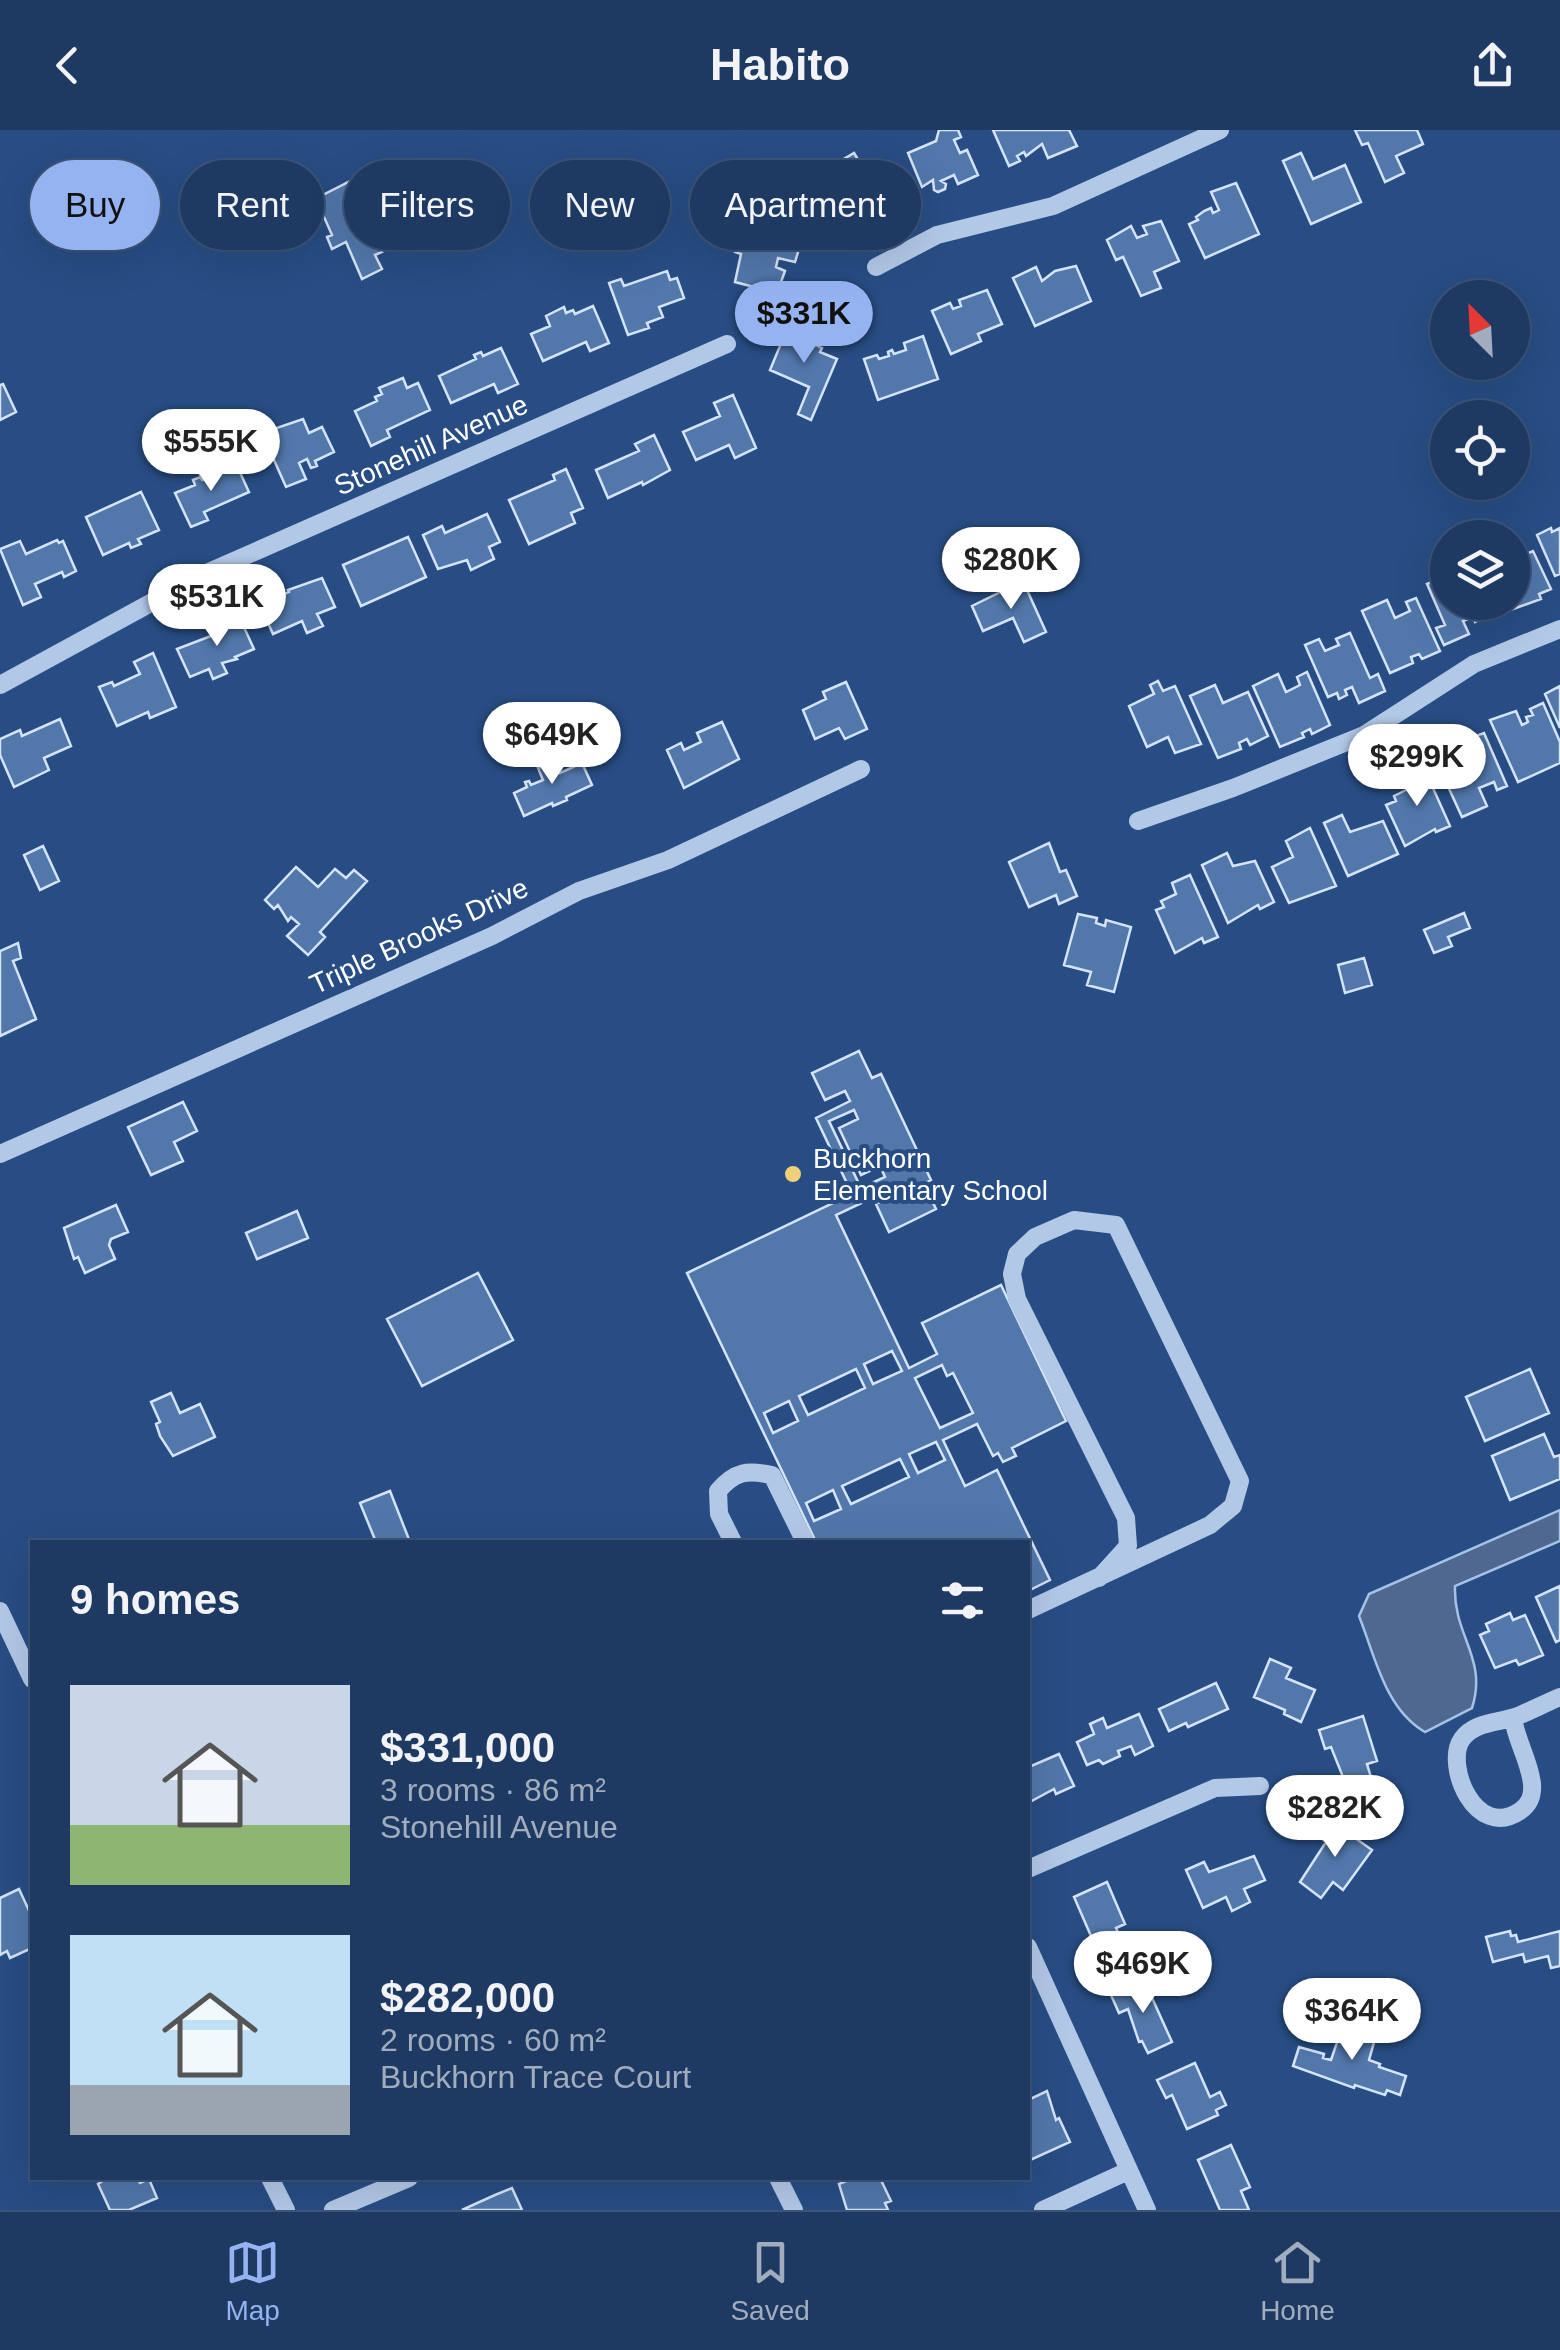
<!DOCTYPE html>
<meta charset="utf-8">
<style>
:root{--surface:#1e3a63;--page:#2b456c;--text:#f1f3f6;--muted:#a1adbe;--line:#3c5478;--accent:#95b2f1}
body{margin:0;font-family:Helvetica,sans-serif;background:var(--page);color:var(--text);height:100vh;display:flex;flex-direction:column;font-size:38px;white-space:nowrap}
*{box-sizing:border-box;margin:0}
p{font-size:32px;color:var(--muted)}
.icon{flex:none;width:55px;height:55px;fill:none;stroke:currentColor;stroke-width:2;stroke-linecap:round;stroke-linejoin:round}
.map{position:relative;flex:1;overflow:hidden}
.details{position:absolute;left:30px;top:1410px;width:1000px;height:640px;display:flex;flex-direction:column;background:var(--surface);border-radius:0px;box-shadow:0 10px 40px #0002,0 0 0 2px var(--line)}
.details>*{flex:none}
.top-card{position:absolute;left:30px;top:30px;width:1000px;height:90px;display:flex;gap:20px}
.needle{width:65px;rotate:336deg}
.controls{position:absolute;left:1430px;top:150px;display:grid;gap:20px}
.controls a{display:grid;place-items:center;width:100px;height:100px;border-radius:50%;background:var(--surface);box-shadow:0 10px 40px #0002,0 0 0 2px var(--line);font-size:50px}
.price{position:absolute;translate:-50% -85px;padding:0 22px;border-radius:35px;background:#fff;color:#222;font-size:32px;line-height:65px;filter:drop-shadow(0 2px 5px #0008)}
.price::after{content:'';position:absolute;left:50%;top:60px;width:30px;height:22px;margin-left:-15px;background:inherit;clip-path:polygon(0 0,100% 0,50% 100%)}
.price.selected{background:var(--accent);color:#111}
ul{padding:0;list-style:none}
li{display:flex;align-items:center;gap:30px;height:250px;padding:0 40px}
li span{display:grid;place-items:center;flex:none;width:280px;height:200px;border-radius:0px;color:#555}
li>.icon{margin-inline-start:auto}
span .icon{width:120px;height:120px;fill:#fffc;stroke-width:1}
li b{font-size:42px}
h2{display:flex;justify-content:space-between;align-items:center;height:120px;padding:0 40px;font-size:42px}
.tag{padding:0 35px;border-radius:45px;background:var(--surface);box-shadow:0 10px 40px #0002,0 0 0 2px var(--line);font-size:35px;line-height:90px}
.tag.selected{background:var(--accent);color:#111}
header{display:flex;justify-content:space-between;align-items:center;height:130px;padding:0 40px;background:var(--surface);font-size:45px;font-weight:700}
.menu{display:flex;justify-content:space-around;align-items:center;height:140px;border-top:2px solid var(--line);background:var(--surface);font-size:28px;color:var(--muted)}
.menu a{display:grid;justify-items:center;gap:5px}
.menu .selected{color:var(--accent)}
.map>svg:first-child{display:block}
.water{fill:#4e688f;stroke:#a6c3e7;stroke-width:2.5}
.building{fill:#5177ab;stroke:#d5e3f6;stroke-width:2.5;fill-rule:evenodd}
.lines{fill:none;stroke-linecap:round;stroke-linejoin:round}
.minor{stroke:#b2c8e7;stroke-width:18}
.poi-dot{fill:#efd078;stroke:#284d84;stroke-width:4}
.labels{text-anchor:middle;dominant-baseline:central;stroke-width:8;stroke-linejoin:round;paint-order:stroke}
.street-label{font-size:28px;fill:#fff;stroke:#284d84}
.poi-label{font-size:28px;fill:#fff;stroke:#284d84;text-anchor:start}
</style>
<header><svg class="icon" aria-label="back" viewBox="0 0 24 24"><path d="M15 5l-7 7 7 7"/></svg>Habito<svg class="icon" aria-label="share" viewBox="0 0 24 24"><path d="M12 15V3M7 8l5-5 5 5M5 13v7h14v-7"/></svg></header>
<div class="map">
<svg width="1560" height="2080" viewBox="0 0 1560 2080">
<rect width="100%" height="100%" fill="#284d84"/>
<path class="water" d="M1560,1380V1411L1455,1456C1453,1506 1488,1528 1472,1578L1425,1602C1385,1579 1375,1526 1359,1486L1369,1464Z"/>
<path class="building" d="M939,0H958L961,7L954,10L960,23L967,20L978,45L958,54L954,45L941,51L946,54L945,59L938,62L934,60L933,50L922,57L908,23L936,11Z
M993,0H1069L1077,16L1048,28L1042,14L1026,26L1024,22L1017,26L1020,31L1009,36Z
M1355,0H1417L1423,14L1396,26L1404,43L1385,52L1368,13L1362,15Z
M854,23L882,69L864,80L856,67L852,70L854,74L841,82L839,78L834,81L836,85L823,93L800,55Z
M1301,23L1313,49L1345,35L1361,72L1311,94L1283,31Z
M370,41L375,52L356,60L370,90L389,82L400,107L379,117L382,122L375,125L382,139L362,149L346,112L332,119L327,107L332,105L321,80L316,82L311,71Z
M1236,53L1259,104L1205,128L1189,94L1198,90L1196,87L1204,81L1211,78L1213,83L1219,80L1211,62Z
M1161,91L1179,131L1154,142L1161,158L1141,166L1123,127L1116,130L1107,110L1131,96L1137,108L1147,104L1143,96Z
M742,95L803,106L795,132L778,128L776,137L785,141L777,163L735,152L741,124L735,122Z
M1076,136L1091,171L1035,196L1013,148L1036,137L1042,151L1055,141Z
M667,141L670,150L677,148L684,168L659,177L663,187L647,193L649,198L628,205L609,153L621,149L624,156Z
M987,160L1002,194L978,204L981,211L951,224L932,181L950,173L953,179L961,176L959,170Z
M593,176L609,213L590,221L586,212L543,231L531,204L550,196L546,186L564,177L566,183L573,180L575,184Z
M790,192L809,200L803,215L810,217L811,213L822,218L820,222L837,229L811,290L798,284L809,257L770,240Z
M923,206L938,249L878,270L864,229L877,225L879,229L889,226L888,222L892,220L894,224L906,220L904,213Z
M501,218L518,254L498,263L494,254L451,273L439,246L476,229L474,225L481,222L483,226Z
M403,248L407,258L418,253L430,280L387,300L390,307L371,316L355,281L377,271L375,267L382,264L379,258Z
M3,254L16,282L0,290V255Z
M733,265L756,318L735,328L729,315L696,330L683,302L720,286L714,273Z
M303,289L309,303L322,297L334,322L315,331L317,336L311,338L307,329L299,333L306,349L286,357L262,303Z
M654,305L670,340L643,355L642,352L608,368L596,340L639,321L635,314Z
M237,336L249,362L204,382L208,390L191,397L175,363L195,355L193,350L200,347L203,351L200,345L212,339L215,345Z
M566,339L583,378L571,383L575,393L529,414L509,370L555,350L553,345Z
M141,362L159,400L138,409L141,414L131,418L129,413L103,425L86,387Z
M487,384L500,412L489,417L494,429L471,440L467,430L438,439L423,405L442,396L445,403Z
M1551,398L1552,402L1560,398V444L1555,446L1537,405Z
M408,407L426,447L361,476L343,435Z
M57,410L59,413L63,411L76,441L64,447L62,442L35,454L41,467L23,475L0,419L20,411L26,424Z
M1518,420L1521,426L1533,421L1551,459L1539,464L1541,469L1502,483L1497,472H1512V422Z
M1448,445V472H1485L1490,484L1475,492L1473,487L1463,491L1469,504L1444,515L1436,498L1445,495L1427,454Z
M322,448L335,477L317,484L323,496L307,503L302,491L273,504L260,475L289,462L288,460Z
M1023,451L1046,502L1024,512L1013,488L983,501L972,476Z
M1416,468L1440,521L1422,529L1419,524L1411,527L1413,533L1390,543L1362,481L1387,470L1395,488L1410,481L1406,472Z
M237,482L254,519L235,527L237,529L222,533L227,543L213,549L209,539L190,547L177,519L224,501L219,490Z
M1350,503L1370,548L1378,544L1385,561L1359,573L1352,557L1345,560L1347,565L1339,569L1337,563L1328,567L1305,515L1319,509L1325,521L1339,515L1336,509Z
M153,523L176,577L150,588L148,582L117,596L99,557L112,552L114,556L140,544L134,532Z
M1307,542L1330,595L1312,604L1310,599L1302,603L1304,607L1280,617L1253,556L1278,544L1286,562L1300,555L1297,547Z
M1158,551L1163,561L1175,556L1201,614L1175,623L1168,607L1147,617L1129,576L1154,564L1150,555Z
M846,552L867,599L845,609L839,598L815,609L803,580L826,569L823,562Z
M1215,555L1223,573L1248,562L1268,606L1250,615L1247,609L1239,613L1241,619L1218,628L1190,566Z
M1560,556V598L1545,564Z
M1543,573L1560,612V633L1518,652L1490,590L1516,581L1522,595L1528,592L1526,587L1533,585L1530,579Z
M60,589L71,616L44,628L49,640L14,657L0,625V609L20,600L22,606Z
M722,592L739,629L684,658L667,620L681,613L684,620L701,612L697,603Z
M1484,603L1507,656L1497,660L1494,652L1479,658L1487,676L1462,687L1434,626L1457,614L1459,619L1468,616L1465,610Z
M555,631L560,643L582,633L592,655L566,667L567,670L553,676L552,673L524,686L514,663L527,657L525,652L529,651L531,655L543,650L538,638Z
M1424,638L1450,696L1436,702L1435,699L1405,716L1386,675L1396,671L1394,666L1406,660L1401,648Z
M1342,685L1350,702L1383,691L1398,724L1348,746L1324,693Z
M1310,698L1336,756L1289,773L1272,737L1293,727L1286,711Z
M1049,713L1060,742L1066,740L1077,766L1059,774L1056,765L1029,777L1009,732Z
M43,716L59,751L40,760L24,725Z
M1227,723L1233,736L1255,731L1274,772L1260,779L1258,775L1228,793L1202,735Z
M296,737L318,757L335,739L346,748L354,740L367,751L320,802L325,807L308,825L287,806L299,794L291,787L288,791L278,775L274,779L265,770Z
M1190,745L1218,807L1204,813L1202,808L1175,823L1156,780L1164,777L1161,771L1176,764L1172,753Z
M1464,783L1470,798L1448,807L1452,816L1434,823L1424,800Z
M1078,784L1097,788L1096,793L1105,796L1106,790L1131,797L1114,862L1087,855L1091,842L1064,835Z
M18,813L21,828L13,831L36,889L0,906V821Z
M1364,828L1372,855L1345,863L1338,835Z
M859,921L872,948L881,944L931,1050L924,1054L936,1079L889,1102L876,1074L894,1065L891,1059L836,1085L909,1238L937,1224L922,1193L1001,1155L1066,1291L1012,1318L1016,1326L1003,1332L998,1323L993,1326L977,1294L943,1310L965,1356L997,1340L1050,1450L1028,1461V1412H816L687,1143L852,1064L816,988L850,971L845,961L825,970L812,943ZM854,980L858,989L839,998L861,1045L880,1036L885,1047L861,1058L829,991ZM892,1221L902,1241L873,1254L864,1234ZM942,1235L947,1246L953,1243L973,1283L940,1298L915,1248ZM856,1239L865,1258L808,1285L799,1266ZM789,1271L798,1291L773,1303L764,1283ZM936,1312L945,1330L918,1343L909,1324ZM900,1329L909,1347L851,1374L842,1356ZM833,1360L841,1379L814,1391L806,1373Z
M183,972L197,1001L174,1012L183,1031L151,1045L128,997Z
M116,1075L128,1102L111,1109L109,1115L115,1129L85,1143L78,1127L74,1129L64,1098Z
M297,1081L308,1108L257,1129L246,1103Z
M478,1143L513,1210L422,1256L387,1189Z
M1530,1239L1549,1283L1485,1311L1466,1267Z
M171,1263L180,1283L200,1274L215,1307L173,1326L160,1306L156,1294L160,1292L151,1272Z
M1544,1304L1554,1327L1560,1325V1349L1510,1370L1492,1326Z
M390,1361L410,1412H376L360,1373Z
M1560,1456V1510L1556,1512L1536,1467Z
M1510,1483L1513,1490L1525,1485L1543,1525L1519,1535L1516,1530L1495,1538L1480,1505L1489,1501L1486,1494Z
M1270,1529L1291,1538L1286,1548L1315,1560L1301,1592L1284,1584L1285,1580L1254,1567Z
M1216,1553L1228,1579L1188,1597L1186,1593L1169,1601L1159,1579Z
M1139,1584L1153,1616L1135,1625L1131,1616L1118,1621L1120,1626L1103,1634L1099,1630L1087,1635L1077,1612L1094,1604L1090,1594L1103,1588L1107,1598Z
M1363,1586L1377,1631L1367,1634L1373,1654L1349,1662L1331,1617L1325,1619L1319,1600Z
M1059,1624L1074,1656L1056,1664L1054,1659L1028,1673V1633L1029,1637Z
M1327,1688L1372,1720L1343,1760L1333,1752L1321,1768L1300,1752L1326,1712L1315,1704Z
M1254,1726L1265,1750L1244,1759L1250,1772L1232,1781L1226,1767L1203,1778L1186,1740L1204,1732L1209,1742Z
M1107,1752L1125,1794L1116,1798L1125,1818L1101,1829L1074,1767Z
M19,1759L32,1787V1818L10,1828L7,1821L0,1825V1768Z
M1510,1801L1511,1806L1516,1805L1518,1812L1560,1801V1836L1551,1838L1548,1826L1525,1832L1523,1824L1493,1832L1486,1807Z
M1144,1850L1172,1912L1148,1923L1142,1911L1139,1912L1128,1879L1119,1883L1111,1865Z
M1344,1892L1377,1902L1369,1930L1380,1934L1379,1937L1406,1946L1400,1965L1387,1960L1385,1965L1355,1955L1354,1958L1293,1936L1299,1917L1324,1924L1323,1928L1331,1930Z
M1195,1933L1210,1967L1220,1962L1226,1975L1216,1980L1218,1985L1187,1999L1172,1965L1166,1968L1157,1950Z
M1047,1961L1056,1990L1059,1988L1070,2012L1028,2031V1970Z
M1231,2015L1250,2057L1241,2061L1249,2080H1220L1198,2030Z
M107,2048H137L140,2053L149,2049L157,2068L129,2080H110L98,2054Z
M853,2048H873L874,2050L880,2048L891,2071L885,2073L888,2080H847L839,2054Z
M512,2058L522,2080H462L495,2065Z"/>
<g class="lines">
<path class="minor" d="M876,137L937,105L1053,76L1220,0
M0,555L202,445L727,214
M1138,691L1233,658L1364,605L1474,534L1560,499
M0,1024L492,806L579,761L668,730L861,639
M733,1412L719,1384L718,1361C735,1341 747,1340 772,1345L805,1412
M1028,1480L1210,1395L1233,1376L1240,1351L1116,1095L1074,1090L1035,1107L1017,1124L1012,1144L1017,1169L1126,1388L1128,1416L1099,1448
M0,1481L32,1549
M1513,1588C1516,1610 1530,1632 1532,1654C1533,1666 1530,1674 1520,1681C1475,1711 1444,1634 1462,1609C1475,1591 1500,1593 1518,1586C1532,1580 1546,1573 1560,1567
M1028,1739L1215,1658L1260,1656
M1028,1817L1147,2080
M270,2048L286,2080
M778,2048L794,2080
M333,2080L409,2048
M1043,2080L1128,2041"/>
</g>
<circle class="poi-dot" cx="793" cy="1044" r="10"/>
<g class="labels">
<g class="street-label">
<text transform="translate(431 315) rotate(-24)">Stonehill Avenue</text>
<text transform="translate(419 806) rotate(-25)">Triple Brooks Drive</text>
</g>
<g class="poi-label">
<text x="813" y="1028">Buckhorn<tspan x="813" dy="32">Elementary School</tspan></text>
</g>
</g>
</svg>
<div class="controls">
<a><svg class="needle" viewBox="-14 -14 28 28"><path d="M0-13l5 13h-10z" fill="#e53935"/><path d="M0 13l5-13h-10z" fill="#a1adbe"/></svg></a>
<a><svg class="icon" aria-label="locate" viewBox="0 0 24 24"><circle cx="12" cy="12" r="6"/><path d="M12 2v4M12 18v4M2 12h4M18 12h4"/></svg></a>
<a><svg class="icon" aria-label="layers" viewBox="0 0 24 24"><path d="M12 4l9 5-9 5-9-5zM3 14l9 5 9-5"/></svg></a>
</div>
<b class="price selected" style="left:804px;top:236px">$331K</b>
<b class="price" style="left:211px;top:364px">$555K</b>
<b class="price" style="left:1011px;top:482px">$280K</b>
<b class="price" style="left:217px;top:519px">$531K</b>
<b class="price" style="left:552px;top:657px">$649K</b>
<b class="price" style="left:1417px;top:679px">$299K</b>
<b class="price" style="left:1335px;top:1730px">$282K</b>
<b class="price" style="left:1143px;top:1886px">$469K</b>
<b class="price" style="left:1352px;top:1933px">$364K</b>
<div class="top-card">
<a class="tag selected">Buy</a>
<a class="tag">Rent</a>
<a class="tag">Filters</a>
<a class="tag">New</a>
<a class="tag">Apartment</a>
</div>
<section class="details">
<h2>9 homes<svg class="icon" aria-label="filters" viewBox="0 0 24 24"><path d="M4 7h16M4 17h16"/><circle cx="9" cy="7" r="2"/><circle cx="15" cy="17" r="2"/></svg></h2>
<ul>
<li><span style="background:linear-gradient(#c9d6e8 70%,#8fb573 0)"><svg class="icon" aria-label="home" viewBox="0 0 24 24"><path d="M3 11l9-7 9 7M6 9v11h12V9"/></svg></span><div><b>$331,000</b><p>3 rooms · 86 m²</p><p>Stonehill Avenue</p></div></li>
<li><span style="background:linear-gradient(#bfe0f5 75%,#9aa5b1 0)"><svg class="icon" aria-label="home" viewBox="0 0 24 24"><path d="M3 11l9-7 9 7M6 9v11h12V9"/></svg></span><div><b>$282,000</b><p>2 rooms · 60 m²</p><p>Buckhorn Trace Court</p></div></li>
</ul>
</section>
</div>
<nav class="menu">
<a class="selected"><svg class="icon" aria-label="map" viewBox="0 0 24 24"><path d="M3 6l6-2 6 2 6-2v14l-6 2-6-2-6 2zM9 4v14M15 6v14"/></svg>Map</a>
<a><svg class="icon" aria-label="saved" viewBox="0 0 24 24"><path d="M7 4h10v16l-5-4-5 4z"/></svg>Saved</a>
<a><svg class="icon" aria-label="home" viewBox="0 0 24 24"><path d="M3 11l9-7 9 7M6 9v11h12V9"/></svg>Home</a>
</nav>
